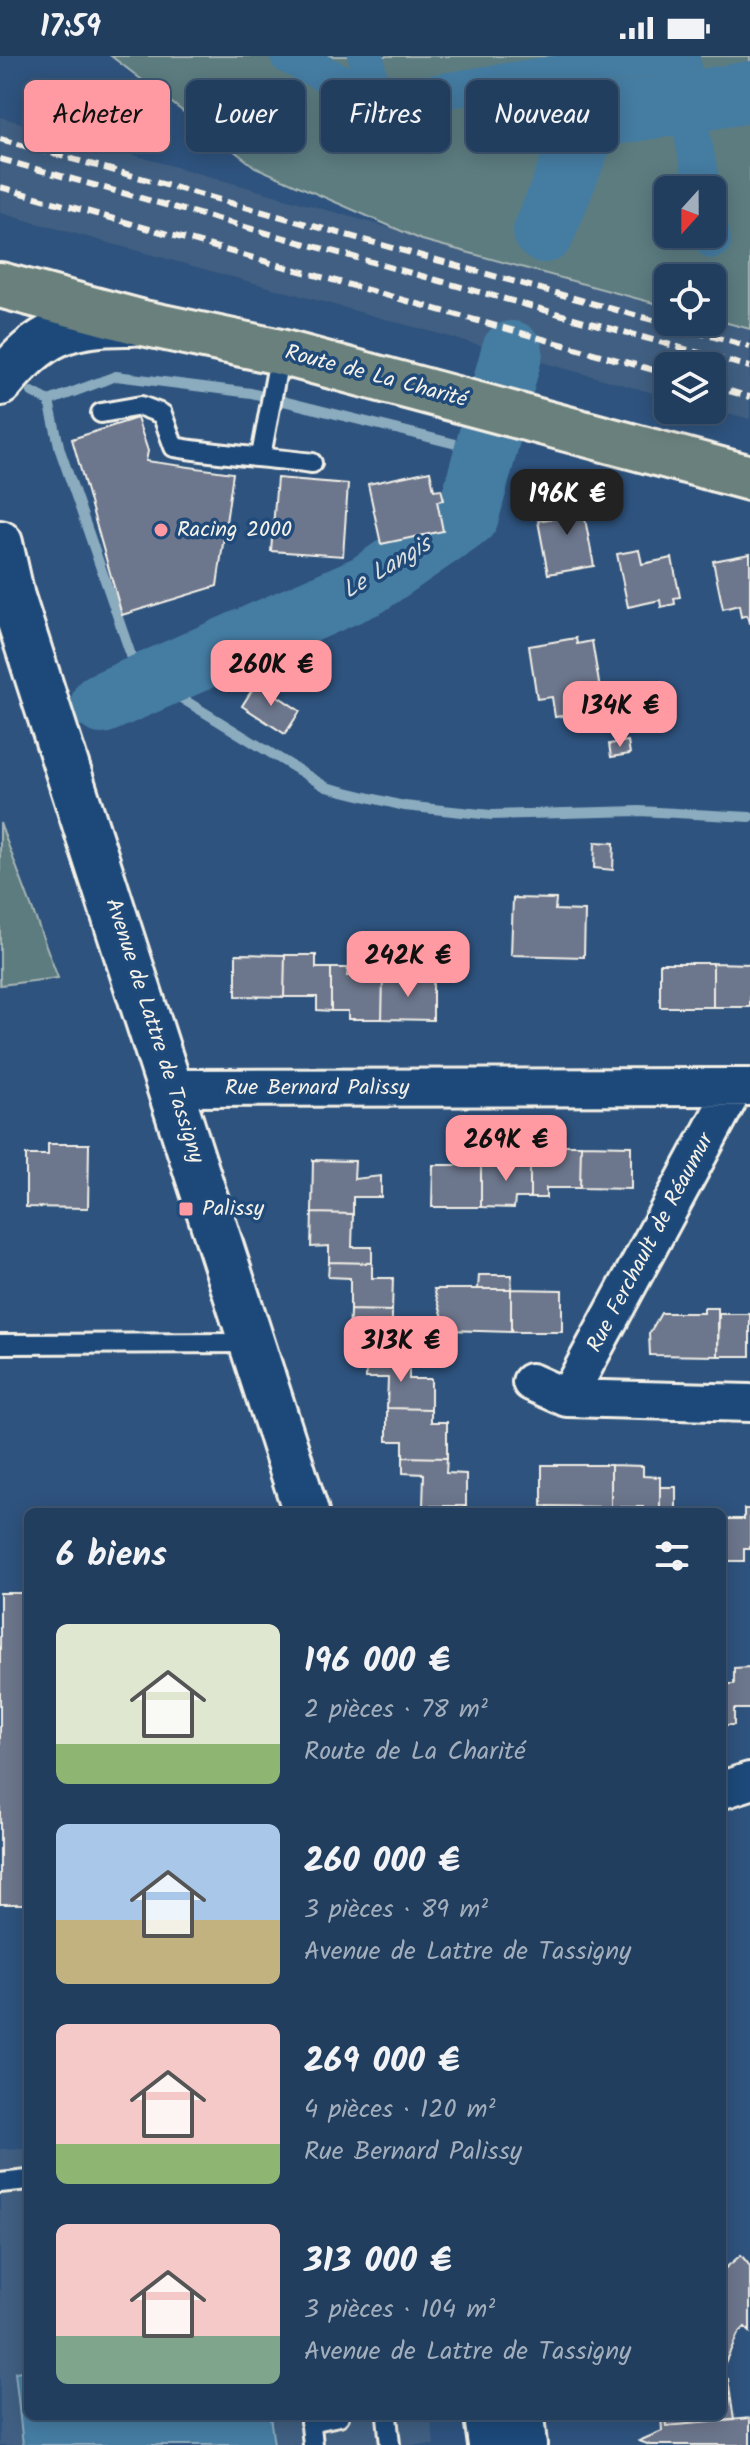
<!DOCTYPE html>
<html lang="fr">
<meta charset="utf-8">
<style>
:root{--surface:#223e5e;--page:#2a4564;--text:#f1f3f6;--muted:#a2aebc;--line:#3f5773;--accent:#ff9aa2}
body{margin:0;font-family:Kalam,sans-serif;background:var(--page);color:var(--text);height:100vh;display:flex;flex-direction:column;font-size:30px;white-space:nowrap}
*{box-sizing:border-box;margin:0}
p{font-size:26px;color:var(--muted)}
.icon{flex:none;width:44px;height:44px;fill:none;stroke:currentColor;stroke-width:2;stroke-linecap:round;stroke-linejoin:round}
.map{position:relative;flex:1;overflow:hidden}
.drawer{position:absolute;left:24px;top:1452px;width:702px;height:912px;display:flex;flex-direction:column;background:var(--surface);border-radius:12px;box-shadow:0 4px 20px #0003,0 0 0 2px var(--line)}
.drawer>*{flex:none}
.top-card{position:absolute;left:24px;top:24px;width:702px;height:72px;display:flex;gap:16px}
.needle{width:52px;rotate:201deg}
.controls{position:absolute;left:654px;top:120px;display:grid;gap:16px}
.controls a{display:grid;place-items:center;width:72px;height:72px;border-radius:12px;background:var(--surface);box-shadow:0 4px 20px #0003,0 0 0 2px var(--line);font-size:40px}
.price{position:absolute;translate:-50% -68px;padding:0 18px;border-radius:16px;background:var(--accent);color:#111;font-size:26px;line-height:52px;filter:drop-shadow(0 2px 4px #0008)}
.price::after{content:'';position:absolute;left:50%;top:48px;width:24px;height:18px;margin-left:-12px;background:inherit;clip-path:polygon(0 0,100% 0,50% 100%)}
.price.active{background:#222;color:#fff}
ul{padding:0;list-style:none}
li{display:flex;align-items:center;gap:24px;height:200px;padding:0 32px}
li span{display:grid;place-items:center;flex:none;width:224px;height:160px;border-radius:12px;color:#555}
li>.icon{margin-inline-start:auto}
span .icon{width:96px;height:96px;fill:#fffc;stroke-width:1}
li b{font-size:34px}
h2{display:flex;justify-content:space-between;align-items:center;height:96px;padding:0 32px;font-size:34px}
.pill{padding:0 28px;border-radius:12px;background:var(--surface);box-shadow:0 4px 20px #0003,0 0 0 2px var(--line);font-size:28px;line-height:72px}
.pill.active{background:var(--accent);color:#111}
.status{display:flex;justify-content:space-between;align-items:center;height:56px;padding:0 40px;background:var(--surface);direction:ltr}
.status svg{height:22px;fill:currentColor}
.map>svg:first-child{display:block}
.built{fill:#415e82}
.green{fill:#5c7c80;stroke:#a8b6b4;stroke-width:2;fill-rule:evenodd}
.water{fill:#457ca2;stroke:#8babbe;stroke-width:2}
.lines{fill:none;stroke-linecap:round;stroke-linejoin:round}
.stream{stroke:#8babbe;stroke-width:10}
.canal{stroke:#457ca2;stroke-width:36}
.river{stroke:#457ca2;stroke-width:62}
.building{fill:#6c768c;stroke:#f4f1e8;stroke-width:2}
.service-casing{stroke:#f4f1e8;stroke-width:24}
.minor-casing{stroke:#f4f1e8;stroke-width:42}
.secondary-casing{stroke:#f4f1e8;stroke-width:50}
.primary-casing{stroke:#f4f1e8;stroke-width:50}
.service{stroke:#1f4a7a;stroke-width:18}
.minor{stroke:#1f4a7a;stroke-width:36}
.secondary{stroke:#1f4a7a;stroke-width:44}
.primary{stroke:#6a807c;stroke-width:44}
.rail{stroke:#f4f1e8;stroke-width:6;stroke-dasharray:12 6;stroke-linecap:butt}
.poi-dot{fill:#ff9aa2;stroke:#1f4a7a;stroke-width:3}
.labels{text-anchor:middle;dominant-baseline:central;stroke-width:7;stroke-linejoin:round;paint-order:stroke}
.street-label{font-size:22px;fill:#f4f1e8;stroke:#1f4a7a}
.poi-label{font-size:22px;fill:#f4f1e8;stroke:#1f4a7a;text-anchor:start}
.water-label{font-size:24px;font-style:italic;fill:#dadfde;stroke:#1f4a7a}
</style>
<div class="status"><b>17:59</b><svg viewBox="0 0 49 12"><path d="M0 12V9h3v3zM5 12V6h3v6zM10 12V3h3v9zM15 12V0h3v12zM26 1h20v11H26zM47 4h2v5h-2z"/></svg></div>
<div class="map">
<svg width="750" height="2389" viewBox="0 0 750 2389">
<rect width="100%" height="100%" fill="#2e537e"/>
<filter id="ink" filterUnits="userSpaceOnUse"><feTurbulence type="fractalNoise" baseFrequency=".0125" numOctaves="2"/><feDisplacementMap in="SourceGraphic" scale="16" xChannelSelector="R" yChannelSelector="G"/><feConvolveMatrix kernelMatrix="1 2 1 2 8 2 1 2 1" color-interpolation-filters="sRGB"/></filter>
<g filter="url(#ink)">
<path class="built" d="M0,61L668,251V266H712V263L750,273V363L712,353V310H668V341L0,157Z
M0,2093H28V2360H431L434,2389H0Z"/>
<path class="green" d="M111,0H750V273L712,263V222H668V251L422,184L255,111ZM668,134H712V178H668Z
M0,767L58,922L0,929Z"/>
<path class="water" d="M28,2314V2360H270L274,2389H23L15,2316Z"/>
<g class="lines">
<path class="stream" d="M32,336L49,345L116,320L251,337L488,396
M49,345L60,394L134,608L155,626L326,731L404,750L491,759L639,755L750,761"/>
<path class="canal" d="M288,0L379,45L666,0
M366,0L372,41
M682,0L686,46L703,134
M712,178L713,185"/>
<path class="river" d="M544,176L590,62L750,36
M102,647L368,529L468,460L512,296"/>
</g>
<path class="building" d="M137,362L148,395L146,405L233,417L217,530L122,559L72,383Z
M430,415L434,434L441,433L444,444L437,445L443,475L381,488L368,428Z
M277,422L348,428L343,500L271,495Z
M580,437L594,510L548,518L538,465L560,461L557,442Z
M639,494L642,508L672,502L680,541L674,542L675,548L661,551L660,544L628,551L617,498Z
M750,498V567H749L747,559L741,561L739,549L723,553L713,505Z
M576,582L577,588L592,585L600,633L583,636L586,656L555,661L552,641L537,643L529,590Z
M257,626L300,655L285,678L242,650Z
M628,685L630,698L611,701L609,688Z
M595,786L614,787L613,814L594,812Z
M513,842L556,843L555,854L585,855L584,901L511,899Z
M236,898L285,899L284,941L236,940Z
M285,899H316V912H331V955L317,954V941H284Z
M660,907H713V951H660Z
M713,907L750,908V951H713Z
M331,912H348L347,920L383,921L382,963H348V955H331Z
M383,921L433,922V964L382,963Z
M48,1088H89L88,1152L26,1151V1099H48Z
M546,1089H581L580,1132H546V1142H530V1100H546Z
M581,1089L631,1090V1133L580,1132Z
M515,1099L530,1100V1142H515L514,1152L481,1151V1109L515,1110Z
M313,1104L355,1105L354,1123L381,1120V1141H353V1158L312,1157Z
M433,1109H481V1151H432Z
M312,1157L353,1158L352,1191H372V1207L329,1206V1190L311,1191Z
M329,1206L372,1207V1222H393L392,1255L350,1254V1222L328,1221Z
M479,1219H512L511,1233H478Z
M434,1233H511V1276L447,1274Z
M511,1233L562,1234V1276H511Z
M704,1252H718V1300L650,1299L649,1278L661,1257H704Z
M350,1254L392,1255V1288L409,1289V1304L366,1303V1288H349Z
M719,1258H750V1300H718Z
M366,1303L409,1304V1323H431V1353L387,1352L388,1322H366Z
M387,1352L431,1353V1366H447V1402L403,1401V1385H387Z
M403,1401L447,1402L446,1417L466,1418V1450H423L424,1418L403,1417Z
M542,1409H611V1451L542,1450Z
M611,1409L643,1410V1420L660,1421V1456H643V1451H611Z
M660,1431H676V1456H660Z
M423,1450H466L465,1456H423Z
M548,1450L611,1451V1456H548Z
M744,1453H750V1493H744V1505H722V1463H744Z
M0,1537H28L27,1848H0Z
M750,1611V1653H734V1669H722V1628H734V1612Z
M741,2199L750,2210V2276L745,2271L738,2278L722,2313V2215Z
M728,2323L734,2364L666,2370L665,2360H722V2324Z
M661,2360H665L666,2370L750,2362V2389H650L639,2385L662,2375Z"/>
<g class="lines">
<g class="service-casing">
<path id="service" d="M101,357L141,350L162,358L174,391C220,399 266,401 312,407
M261,400L280,297
M0,1288L252,1287
M0,2127L28,2124
M310,2360L313,2389
M387,2360L390,2389
M310,2366L339,2360"/>
</g>
<g class="minor-casing">
<path id="minor" d="M735,1031L567,1342L750,1347
M172,1032L750,1031
M531,1326L567,1342
M722,1734L750,1725"/>
</g>
<g class="secondary-casing">
<path id="secondary" d="M0,327C41,277 67,266 132,267
M0,487L12,541L306,1456
M487,2360L491,2389
M521,2360L524,2389"/>
</g>
<g class="primary-casing">
<path id="primary" d="M0,229L143,267L280,296L750,422"/>
</g>
<use href="#service" class="service"/>
<use href="#minor" class="minor"/>
<use href="#secondary" class="secondary"/>
<use href="#primary" class="primary"/>
<path class="rail" d="M0,83L750,291
M0,103L750,311
M0,131L668,318
M712,330L750,341"/>
</g>
</g>
<g class="poi-dot">
<circle cx="161" cy="474" r="8"/>
<rect x="178" y="1145" width="16" height="16" rx="4"/>
</g>
<g class="labels">
<g class="street-label">
<text transform="translate(376 321) rotate(15)">Route de La Charité</text>
<text transform="translate(154 975) rotate(72)">Avenue de Lattre de Tassigny</text>
<text x="317" y="1032">Rue Bernard Palissy</text>
<text transform="translate(651 1187) rotate(-62)">Rue Ferchault de Réaumur</text>
</g>
<g class="poi-label">
<text x="177" y="474">Racing 2000</text>
<text x="202" y="1153">Palissy</text>
</g>
<g class="water-label">
<text transform="translate(387 512) rotate(-31)">Le Langis</text>
</g>
</g>
</svg>
<div class="controls">
<a><svg class="needle" viewBox="-14 -14 28 28"><path d="M0-13l5 13h-10z" fill="#e53935"/><path d="M0 13l5-13h-10z" fill="#a2aebc"/></svg></a>
<a><svg class="icon" aria-label="locate" viewBox="0 0 24 24"><circle cx="12" cy="12" r="6"/><path d="M12 2v4M12 18v4M2 12h4M18 12h4"/></svg></a>
<a><svg class="icon" aria-label="layers" viewBox="0 0 24 24"><path d="M12 4l9 5-9 5-9-5zM3 14l9 5 9-5"/></svg></a>
</div>
<b class="price active" style="left:567px;top:481px">196K €</b>
<b class="price" style="left:271px;top:652px">260K €</b>
<b class="price" style="left:620px;top:693px">134K €</b>
<b class="price" style="left:408px;top:943px">242K €</b>
<b class="price" style="left:506px;top:1127px">269K €</b>
<b class="price" style="left:401px;top:1328px">313K €</b>
<div class="top-card">
<a class="pill active">Acheter</a>
<a class="pill">Louer</a>
<a class="pill">Filtres</a>
<a class="pill">Nouveau</a>
</div>
<section class="drawer">
<h2>6 biens<svg class="icon" aria-label="filters" viewBox="0 0 24 24"><path d="M4 7h16M4 17h16"/><circle cx="9" cy="7" r="2"/><circle cx="15" cy="17" r="2"/></svg></h2>
<ul>
<li><span style="background:linear-gradient(#dfe7d0 75%,#8fb573 0)"><svg class="icon" aria-label="home" viewBox="0 0 24 24"><path d="M3 11l9-7 9 7M6 9v11h12V9"/></svg></span><div><b>196 000 €</b><p>2 pièces · 78 m²</p><p>Route de La Charité</p></div></li>
<li><span style="background:linear-gradient(#a9c7e8 60%,#c2b280 0)"><svg class="icon" aria-label="home" viewBox="0 0 24 24"><path d="M3 11l9-7 9 7M6 9v11h12V9"/></svg></span><div><b>260 000 €</b><p>3 pièces · 89 m²</p><p>Avenue de Lattre de Tassigny</p></div></li>
<li><span style="background:linear-gradient(#f6c9c9 75%,#8fb573 0)"><svg class="icon" aria-label="home" viewBox="0 0 24 24"><path d="M3 11l9-7 9 7M6 9v11h12V9"/></svg></span><div><b>269 000 €</b><p>4 pièces · 120 m²</p><p>Rue Bernard Palissy</p></div></li>
<li><span style="background:linear-gradient(#f6c9c9 70%,#7fa58c 0)"><svg class="icon" aria-label="home" viewBox="0 0 24 24"><path d="M3 11l9-7 9 7M6 9v11h12V9"/></svg></span><div><b>313 000 €</b><p>3 pièces · 104 m²</p><p>Avenue de Lattre de Tassigny</p></div></li>
</ul>
</section>
</div>
